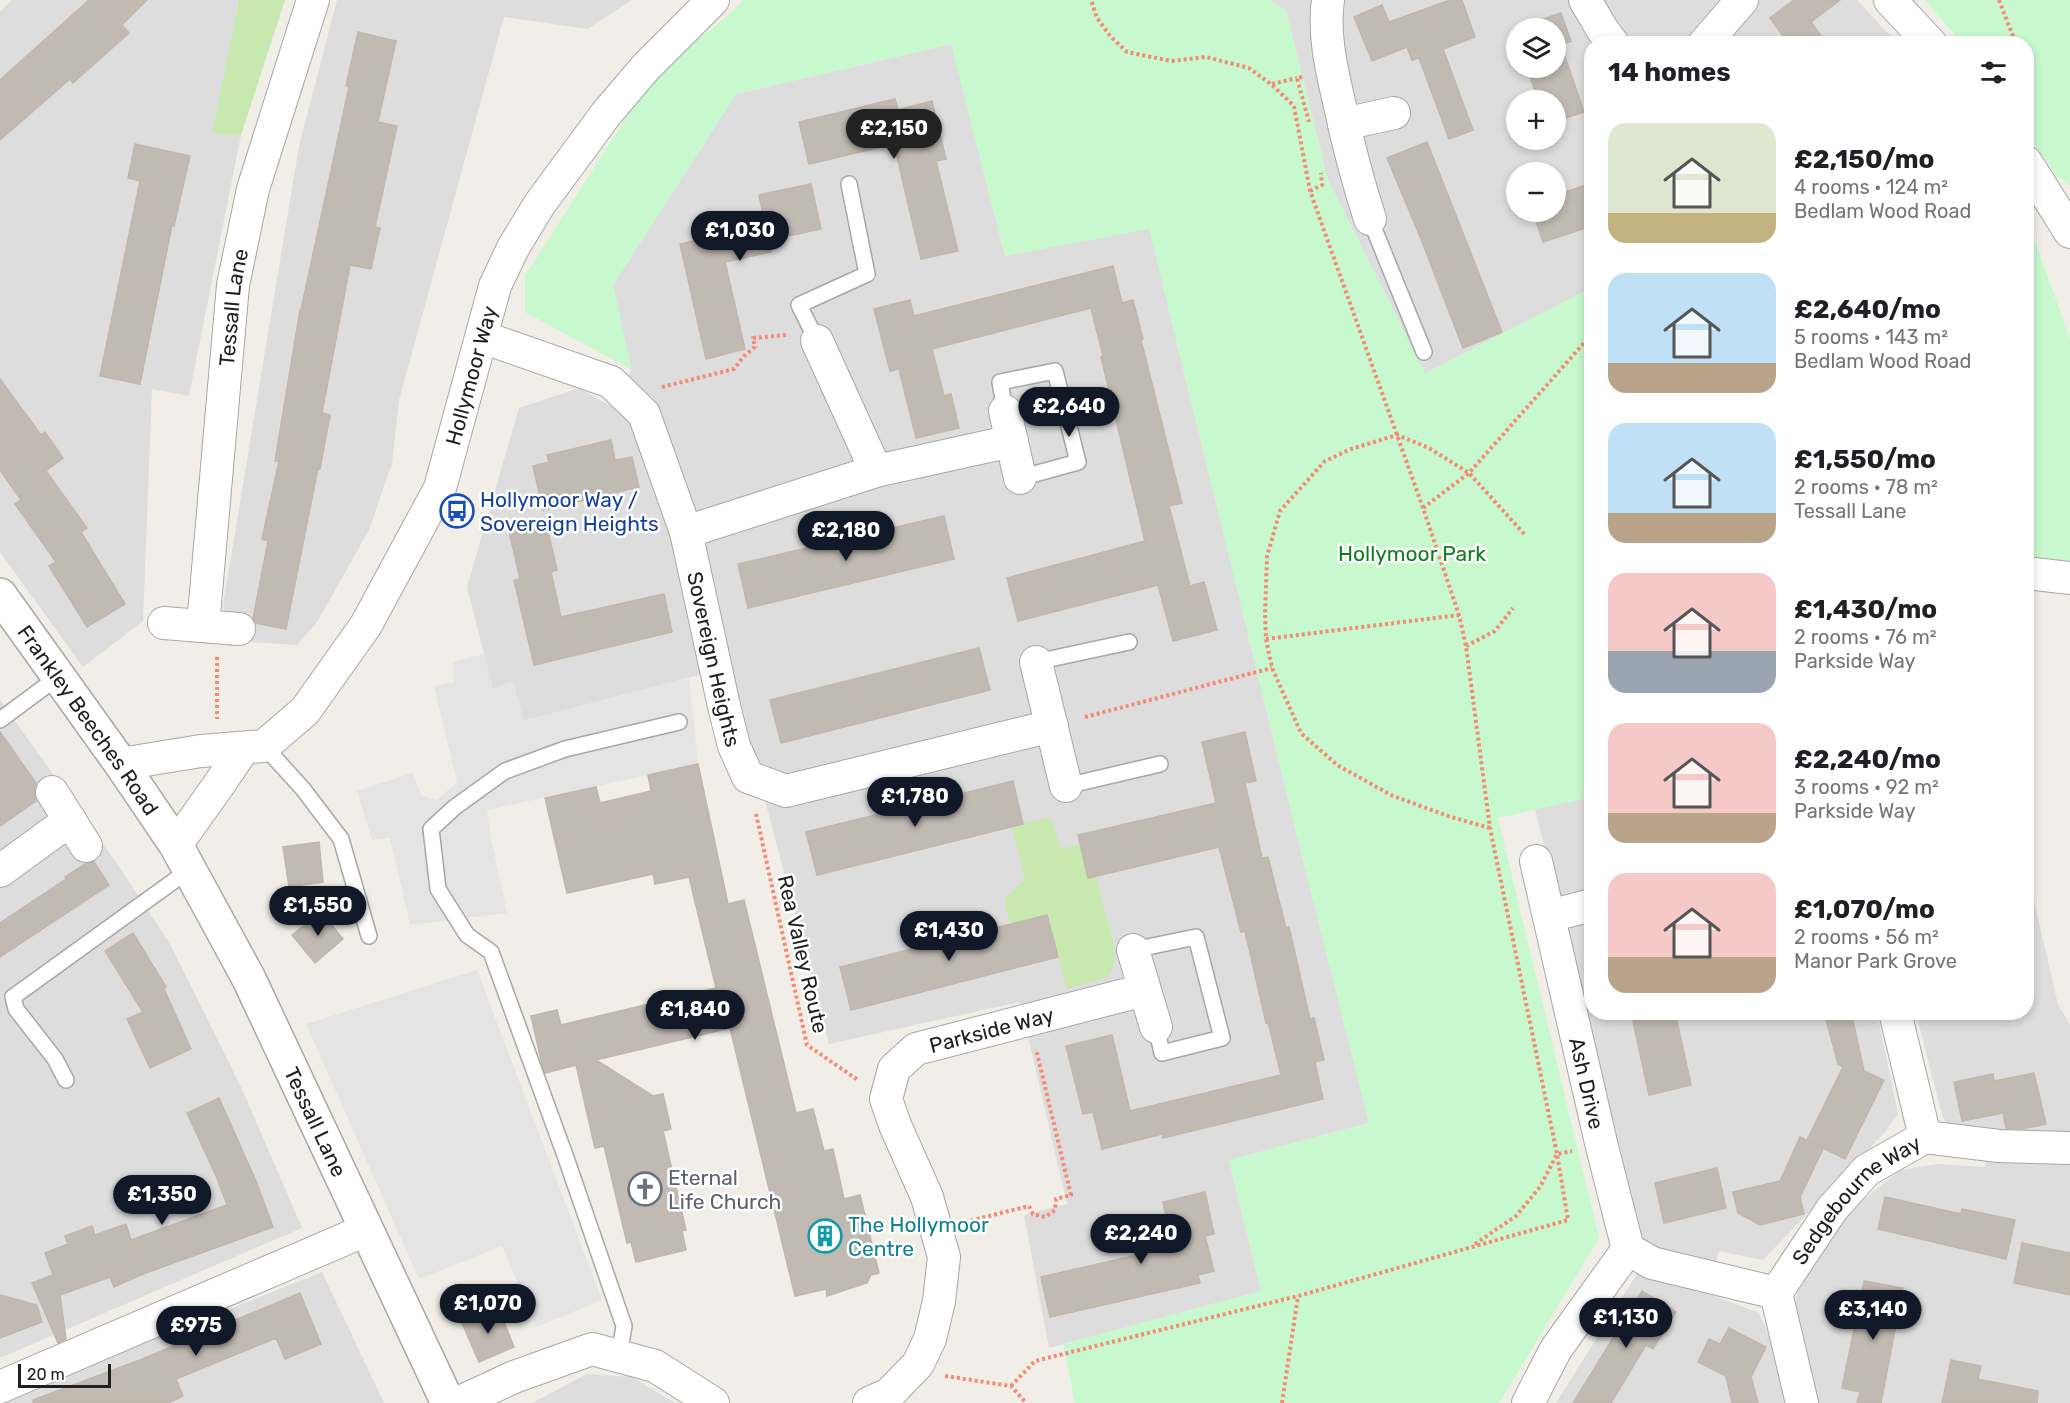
<!DOCTYPE html>
<meta charset="utf-8">
<style>
:root{--surface:#fff;--page:#f2f2f2;--text:#202124;--muted:#757577;--accent:#111827}
body{margin:0;font-family:Rubik,sans-serif;background:var(--page);color:var(--text);height:100vh;display:flex;flex-direction:column;font-size:22px;white-space:nowrap}
*{box-sizing:border-box;margin:0}
p{font-size:20px;color:var(--muted)}
.icon{flex:none;width:33px;height:33px;fill:none;stroke:currentColor;stroke-width:2;stroke-linecap:round;stroke-linejoin:round}
.map{position:relative;flex:1;overflow:hidden}
.details{position:absolute;left:1584px;top:36px;width:450px;height:984px;display:flex;flex-direction:column;background:var(--surface);border-radius:24px;box-shadow:0 3px 9px #0003}
.details>*{flex:none}
.tools{position:absolute;left:1506px;top:18px;display:grid;gap:12px}
.tools a{display:grid;place-items:center;width:60px;height:60px;border-radius:50%;background:var(--surface);box-shadow:0 3px 9px #0003;font-size:30px}
.scale{position:absolute;left:18px;bottom:15px;width:93px;box-sizing:border-box;padding-left:6px;border:3px solid #202020;border-top:0;font-size:16px;line-height:21px;white-space:nowrap;color:#202020;-webkit-text-stroke:4px #fff;paint-order:stroke}
.price{position:absolute;translate:-50% -51px;padding:0 14px;border-radius:21px;background:var(--accent);color:#fff;font-size:20px;line-height:39px;filter:drop-shadow(0 2px 3px #0008)}
.price::after{content:'';position:absolute;left:50%;top:36px;width:18px;height:14px;margin-left:-9px;background:inherit;clip-path:polygon(0 0,100% 0,50% 100%)}
.price.current{background:#222;color:#fff}
ul{padding:0;list-style:none}
li{display:flex;align-items:center;gap:18px;height:150px;padding:0 24px}
li span{display:grid;place-items:center;flex:none;width:168px;height:120px;border-radius:18px;color:#555}
li>.icon{margin-inline-start:auto}
span .icon{width:72px;height:72px;fill:#fffc;stroke-width:1}
li b{font-size:26px}
h2{display:flex;justify-content:space-between;align-items:center;height:72px;padding:0 24px;font-size:26px}
.map>svg:first-child{display:block}
.residential{fill:#dedddd;fill-rule:evenodd}
.grass{fill:#c7e8af}
.park{fill:#c7f8ce}
.parking{fill:#e4e4e4}
.building{fill:#c1bab3;stroke:#c1b6aa;stroke-width:1.5}
.lines{fill:none;stroke-linecap:round;stroke-linejoin:round}
.service-casing{stroke:#a7a7a7;stroke-width:18}
.minor-casing{stroke:#a7a7a7;stroke-width:34}
.tertiary-casing{stroke:#a7a7a7;stroke-width:36}
.path{stroke:#f58a74;stroke-width:4;stroke-dasharray:3 3;stroke-linecap:butt}
.service{stroke:#fff;stroke-width:15}
.minor{stroke:#fff;stroke-width:32}
.tertiary{stroke:#fff;stroke-width:33}
.labels{text-anchor:middle;dominant-baseline:central;stroke-width:5;stroke-linejoin:round;paint-order:stroke}
.street-label{font-size:21px;fill:#202020;stroke:#fff}
.transit-label{font-size:21px;fill:#164399;stroke:#fff;text-anchor:start}
.park-label{font-size:21px;fill:#107c20;stroke:#fff}
.worship-label{font-size:21px;fill:#5b616d;stroke:#fff;text-anchor:start}
.culture-label{font-size:21px;fill:#0d838f;stroke:#fff;text-anchor:start}
</style>
<div class="map">
<svg width="2070" height="1403" viewBox="0 0 2070 1403">
<rect width="100%" height="100%" fill="#f0eee7"/>
<path class="residential" d="M11,0H239L213,133L241,135L189,396L152,389L143,621L83,667L0,552V12Z
M337,0H632L587,29L504,17L399,400L392,463L369,530L317,622L297,645L235,641L223,605L299,146Z
M1270,0H1857L1897,43L1592,44L1591,288L1425,374L1328,180L1286,11ZM1516,28H1556V68H1516ZM1516,100H1556V140H1516ZM1516,172H1556V212H1516Z
M952,44L1005,256L1149,228L1301,852L1369,1123L1229,1160L1261,1291L1049,1348L1024,1215L1067,1204L1020,1002L829,1044L730,667L523,721L513,681L493,690L467,587L519,408L579,388L614,408L631,370L613,285L736,94Z
M0,700L118,865L170,944L242,1089L302,1228L0,1358Z
M1591,797L1592,1012L1877,1013L1898,1114L1885,1132L1763,1260L1719,1251L1707,1293L1759,1313L1772,1342L1786,1403H1556L1647,1258L1535,809Z
M2027,848L2028,874L2058,1005L2070,1024V1403H1819L1794,1307L1801,1278L1852,1209L1900,1170L1937,1164L1985,1167L1990,1133L1948,1126L1942,1115L1916,1013L2026,1012Z
M322,1272L384,1403H0V1401Z
M587,1374L632,1377L675,1403H532Z"/>
<path class="grass" d="M239,0H285L241,135L212,133Z
M1051,817L1061,849L1080,844L1088,877L1096,876L1115,949L1114,964L1108,977L1067,989L1047,915L1010,924L1004,899L1025,879L1012,827Z"/>
<path class="park" d="M743,0H1270L1286,11L1328,180L1425,373L1591,288V797L1498,818L1599,1238L1499,1403H1075L1063,1344L1261,1291L1229,1160L1369,1123L1301,852L1149,229L1005,256L951,44L736,94L613,285L632,370L525,312V276L637,101L669,63L733,11Z
M1925,0H2070V186L2055,174L2027,133L2026,44L1962,43Z
M2026,224L2031,230L2070,339V560L2027,559Z"/>
<path class="parking" d="M484,654L493,689L513,681L524,721L689,678L698,764L487,810L491,838L507,913L410,925L390,838L372,840L357,791L412,773L422,796L437,800L457,782L434,686L454,682L453,662Z
M477,970L602,1300L536,1327L502,1246L419,1279L306,1024Z"/>
<path class="building" d="M89,0H147L122,25L129,33L73,83L70,79L0,140V80Z
M1450,0H1462L1475,37L1443,49L1473,130L1449,139L1419,58L1412,60L1407,47L1372,61L1354,17L1382,5L1389,22Z
M1794,0H1840L1811,22L1827,44H1789L1770,18Z
M1561,13L1571,41L1561,45L1584,112L1556,121V100H1538L1527,68H1556V28H1516V39L1513,29Z
M358,32L396,41L378,122L397,126L375,227L380,228L371,269L350,265L322,413L330,415L320,469L318,468L286,629L256,623L253,619L268,541L262,539L279,461H275L300,310H301L349,87L346,86Z
M895,99L898,110L932,101L946,159L936,161L958,251L921,259L894,144L809,164L799,122Z
M1427,142L1502,332L1463,348L1421,239L1387,158Z
M135,144L190,156L174,226L172,225L140,384L100,376L140,181L128,178Z
M1592,183V226L1543,242L1533,212H1556V195Z
M811,184L821,229L769,240L771,252L725,262L745,349L706,359L680,244L713,237L711,226L763,214L759,195Z
M1113,266L1122,303L1133,300L1143,339L1141,340L1182,503L1169,506L1190,586L1204,582L1217,630L1173,641L1158,585L1018,621L1007,578L1145,541L1101,357L1103,356L1091,308L932,349L944,396L951,394L959,428L916,438L899,369L890,371L874,309L910,300L914,316Z
M0,379L41,435L45,432L63,458L46,471L87,528L81,532L125,604L87,627L49,566L56,562L15,504L21,500L0,470Z
M611,440L615,460L632,457L639,487L543,510L533,466L549,462L547,455Z
M944,516L954,559L748,608L738,564Z
M546,523L557,570L551,572L561,617L664,594L672,632L534,665L514,580L520,579L509,531Z
M979,648L990,690L781,743L770,700Z
M0,732L36,783L34,792L36,801L0,826Z
M1245,732L1256,781L1245,783L1262,858L1268,857L1286,928L1289,927L1310,1019L1314,1018L1324,1060L1315,1062L1323,1099L1163,1138L1162,1134L1102,1149L1093,1112L1083,1114L1066,1046L1112,1035L1130,1111L1281,1075L1268,1022L1266,1023L1245,931L1241,932L1219,847L1088,878L1078,835L1216,803L1202,742Z
M698,764L728,904L744,900L796,1113L813,1109L824,1151L833,1149L844,1199L860,1195L879,1273L871,1275L867,1283L827,1296L826,1289L795,1296L730,1028L596,1060L653,1096L663,1094L671,1129L663,1131L686,1230L682,1231L686,1250L636,1262L631,1242L627,1243L604,1146L595,1148L576,1065L545,1073L542,1064L531,1016L557,1010L561,1025L716,988L689,877L655,884L653,874L567,893L545,798L596,787L600,803L651,791L648,775Z
M1013,781L1023,824L817,875L806,832Z
M319,842L323,882L289,887L283,847Z
M94,862L109,885L0,957V923L66,879L65,877L85,864Z
M321,912L343,939L315,963L292,935Z
M1047,915L1058,957L851,1010L840,967Z
M133,933L166,987L164,989L191,1049L150,1068L127,1019L143,1012L105,951Z
M1631,1012H1675L1691,1085L1649,1095Z
M1824,1012H1851L1864,1071L1884,1080L1845,1159L1807,1140L1843,1067L1838,1064Z
M2034,1073L2046,1124L2022,1129L2006,1128L2003,1113L1962,1121L1954,1082L1993,1074L1994,1081Z
M219,1098L256,1181L273,1227L143,1274L114,1287L110,1277L60,1295L66,1339L58,1343L32,1283L53,1275L45,1253L68,1244L65,1236L92,1226L95,1235L126,1224L131,1240L227,1205L217,1178L187,1113Z
M1800,1137L1823,1149L1800,1197L1804,1214L1760,1225L1738,1213L1733,1192L1780,1181Z
M1717,1168L1726,1208L1664,1223L1655,1183Z
M1205,1192L1214,1234L1205,1236L1214,1271L1198,1275L1200,1283L1050,1317L1041,1277L1172,1247L1163,1202Z
M1885,1197L1961,1214L1962,1209L2015,1220L2006,1259L1878,1229Z
M2022,1243L2070,1253V1295L2014,1283Z
M1864,1281L1903,1288L1881,1403H1857L1860,1392L1842,1388Z
M1642,1291L1676,1312L1653,1349L1646,1345L1611,1403H1573Z
M300,1293L321,1344L285,1359L276,1338L176,1379L183,1396L168,1403H33V1400L140,1360Z
M0,1295L37,1305L42,1322L0,1338Z
M498,1307L514,1347L479,1362L462,1323Z
M1729,1328L1766,1347L1751,1377L1758,1403H1732L1726,1376L1698,1362L1709,1339L1720,1344Z
M1951,1360L1981,1366L1978,1379L2038,1391L2037,1403H1942Z"/>
<g class="lines">
<g class="service-casing">
<path id="service" d="M1370,219L1424,352
M817,341L799,305L867,274L849,184
M1005,411L1000,382L1055,371L1078,462L1020,478
M1036,662L1129,642
M0,720L58,677
M264,746L303,789L341,839L369,936
M1066,786L1160,764
M1133,950L1196,937L1222,1038L1162,1053L1156,1027
M66,1080L55,1059L16,1009L13,997L189,870
M619,1356L624,1326L566,1158L491,952L467,935L438,889L431,829L455,807L505,771L565,749L679,722"/>
</g>
<g class="minor-casing">
<g id="minor">
<path d="M1328,0C1323,36 1332,71 1340,106C1348,144 1358,182 1370,219"/>
<path d="M1585,0L1602,29L1613,44"/>
<path d="M1890,0L1931,44"/>
<path d="M1704,44L1742,0"/>
<path d="M1344,124L1394,113"/>
<path d="M2026,162L2070,232"/>
<path id="s1" d="M482,337L611,382L644,414L686,532L724,706L734,746L748,777L786,791L1052,726"/>
<path d="M817,341L876,471"/>
<path d="M1005,411L1020,478"/>
<path d="M686,532L876,471L1012,441"/>
<path d="M2026,573L2070,578"/>
<path d="M164,623L239,629"/>
<path id="s2" d="M203,626L233,285L253,189L313,0"/>
<path d="M1036,662L1066,786"/>
<path id="s3" d="M121,764L201,751L264,746L305,711L366,625L440,488L495,286L513,248L539,205L606,114L646,67L713,0"/>
<path d="M52,792L86,846"/>
<path d="M176,845L218,786L243,749"/>
<path id="s4" d="M1536,861L1602,1147L1628,1249L1652,1263L1776,1293"/>
<path d="M0,871L70,820"/>
<path d="M1549,916L1592,905"/>
<path d="M1133,950L1156,1027"/>
<path d="M1895,1012L1925,1137"/>
<path d="M0,1387L366,1230"/>
<path d="M458,1403L514,1377L592,1349L655,1366L713,1403"/>
<path id="s5" d="M869,1403L889,1394L918,1364L930,1339L939,1301L944,1257L927,1197L895,1125L886,1099L894,1069L916,1049L1144,990"/>
<path d="M1528,1403L1556,1349L1628,1249"/>
<path id="s6" d="M1802,1403L1776,1293L1832,1209L1867,1170L1925,1137L1999,1146L2070,1148"/>
</g>
</g>
<g class="tertiary-casing">
<g id="tertiary">
<path id="s7" d="M0,595L121,764L176,845L249,979L448,1403"/>
</g>
</g>
<path class="path" d="M1999,0L2016,44
M2026,69L2033,84L2026,91
M1302,77L1297,78L1309,122
M1272,84L1297,78
M1310,191L1322,185L1321,173
M662,387L734,369L744,356L755,347L753,338L786,335
M1423,508L1469,473L1592,334
M1266,639L1459,615
M1466,646L1495,631L1513,608
M217,657V719
M1085,717L1272,668
M756,814L807,1045L858,1080
M1490,828L1451,817L1393,796L1337,765L1301,733L1272,668L1266,639L1265,615L1267,556L1280,511L1325,461L1351,449L1397,435L1429,448L1469,473L1526,536
M965,1222L1029,1206L1033,1214L1045,1217L1055,1210L1056,1199L1071,1195L1036,1049
M1475,1244L1516,1216L1540,1187L1557,1154L1572,1151
M945,1376L1011,1386L1026,1403
M1011,1386L1035,1361L1298,1296L1568,1220L1557,1154L1490,828L1466,646L1459,615L1423,508L1310,191L1294,106L1272,85L1249,68L1206,57L1171,61L1127,52L1111,37L1097,18L1091,0
M1282,1403L1298,1296"/>
<use href="#service" class="service"/>
<use href="#minor" class="minor"/>
<use href="#tertiary" class="tertiary"/>
</g>
<defs>
<g id="bus-ring" transform="scale(1.725)"><circle r="9.5" fill="#fff" stroke="#1a4fb4" stroke-width="1.5"/><path d="M-5-6H5V4H4V6H2V4H-2V6H-4V4H-5ZM-3.5-4V0h7V-4ZM-3.5 1.2v1.5H-2V1.2ZM2 1.2v1.5H3.5V1.2Z" fill="#1a4fb4"/></g>
<g id="church-ring" transform="scale(1.725)"><circle r="9.5" fill="#fff" stroke="#6b7280" stroke-width="1.5"/><path d="M-1.2-6h2.4v3.5h3.3v2.4h-3.3V6h-2.4V-.1h-3.3v-2.4h3.3Z" fill="#6b7280"/></g>
<g id="building-ring" transform="scale(1.725)"><circle r="9.5" fill="#fff" stroke="#0f9aa8" stroke-width="1.5"/><path d="M-4-6H4V6H1V3H-1V6H-4ZM-2.5-4.3h1.7v1.8h-1.7ZM.8-4.3h1.7v1.8H.8ZM-2.5-1h1.7V.8h-1.7ZM.8-1h1.7V.8H.8Z" fill="#0f9aa8"/></g>
</defs>
<g fill-rule="evenodd">
<use href="#bus-ring" x="457" y="511"/>
<use href="#church-ring" x="645" y="1189"/>
<use href="#building-ring" x="825" y="1236"/>
</g>
<g class="labels">
<g class="street-label">
<text stroke="none"><textPath href="#s2" startOffset="320">Tessall Lane</textPath></text>
<text stroke="none"><textPath href="#s3" startOffset="576">Hollymoor Way</textPath></text>
<text stroke="none"><textPath href="#s1" startOffset="438">Sovereign Heights</textPath></text>
<text stroke="none"><textPath href="#s7" startOffset="153">Frankley Beeches Road</textPath></text>
<text transform="translate(803 954) rotate(77)">Rea Valley Route</text>
<text stroke="none"><textPath href="#s5" startOffset="482">Parkside Way</textPath></text>
<text stroke="none"><textPath href="#s4" startOffset="228">Ash Drive</textPath></text>
<text stroke="none"><textPath href="#s7" startOffset="616">Tessall Lane</textPath></text>
<text stroke="none"><textPath href="#s6" startOffset="238">Sedgebourne Way</textPath></text>
</g>
<g class="transit-label">
<text x="480" y="499">Hollymoor Way /<tspan x="480" dy="24">Sovereign Heights</tspan></text>
</g>
<g class="park-label">
<text x="1412" y="553">Hollymoor Park</text>
</g>
<g class="worship-label">
<text x="668" y="1177">Eternal<tspan x="668" dy="24">Life Church</tspan></text>
</g>
<g class="culture-label">
<text x="848" y="1224">The Hollymoor<tspan x="848" dy="24">Centre</tspan></text>
</g>
</g>
</svg>
<div class="tools">
<a><svg class="icon" aria-label="layers" viewBox="0 0 24 24"><path d="M12 4l9 5-9 5-9-5zM3 14l9 5 9-5"/></svg></a>
<a>+</a>
<a>−</a>
</div>
<div class="scale">20 m</div>
<b class="price current" style="left:894px;top:160px">£2,150</b>
<b class="price" style="left:740px;top:262px">£1,030</b>
<b class="price" style="left:1069px;top:438px">£2,640</b>
<b class="price" style="left:846px;top:562px">£2,180</b>
<b class="price" style="left:915px;top:828px">£1,780</b>
<b class="price" style="left:318px;top:937px">£1,550</b>
<b class="price" style="left:949px;top:962px">£1,430</b>
<b class="price" style="left:695px;top:1041px">£1,840</b>
<b class="price" style="left:162px;top:1226px">£1,350</b>
<b class="price" style="left:1141px;top:1265px">£2,240</b>
<b class="price" style="left:488px;top:1335px">£1,070</b>
<b class="price" style="left:1873px;top:1341px">£3,140</b>
<b class="price" style="left:1626px;top:1349px">£1,130</b>
<b class="price" style="left:196px;top:1357px">£975</b>
<section class="details">
<h2>14 homes<svg class="icon" aria-label="filters" viewBox="0 0 24 24"><path d="M4 7h16M4 17h16"/><circle cx="9" cy="7" r="2"/><circle cx="15" cy="17" r="2"/></svg></h2>
<ul>
<li><span style="background:linear-gradient(#dfe7d0 75%,#c2b280 0)"><svg class="icon" aria-label="home" viewBox="0 0 24 24"><path d="M3 11l9-7 9 7M6 9v11h12V9"/></svg></span><div><b>£2,150/mo</b><p>4 rooms · 124 m²</p><p>Bedlam Wood Road</p></div></li>
<li><span style="background:linear-gradient(#bfe0f5 75%,#b9a48a 0)"><svg class="icon" aria-label="home" viewBox="0 0 24 24"><path d="M3 11l9-7 9 7M6 9v11h12V9"/></svg></span><div><b>£2,640/mo</b><p>5 rooms · 143 m²</p><p>Bedlam Wood Road</p></div></li>
<li><span style="background:linear-gradient(#bfe0f5 75%,#b9a48a 0)"><svg class="icon" aria-label="home" viewBox="0 0 24 24"><path d="M3 11l9-7 9 7M6 9v11h12V9"/></svg></span><div><b>£1,550/mo</b><p>2 rooms · 78 m²</p><p>Tessall Lane</p></div></li>
<li><span style="background:linear-gradient(#f6c9c9 65%,#9aa5b1 0)"><svg class="icon" aria-label="home" viewBox="0 0 24 24"><path d="M3 11l9-7 9 7M6 9v11h12V9"/></svg></span><div><b>£1,430/mo</b><p>2 rooms · 76 m²</p><p>Parkside Way</p></div></li>
<li><span style="background:linear-gradient(#f6c9c9 75%,#b9a48a 0)"><svg class="icon" aria-label="home" viewBox="0 0 24 24"><path d="M3 11l9-7 9 7M6 9v11h12V9"/></svg></span><div><b>£2,240/mo</b><p>3 rooms · 92 m²</p><p>Parkside Way</p></div></li>
<li><span style="background:linear-gradient(#f6c9c9 70%,#b9a48a 0)"><svg class="icon" aria-label="home" viewBox="0 0 24 24"><path d="M3 11l9-7 9 7M6 9v11h12V9"/></svg></span><div><b>£1,070/mo</b><p>2 rooms · 56 m²</p><p>Manor Park Grove</p></div></li>
</ul>
</section>
</div>
